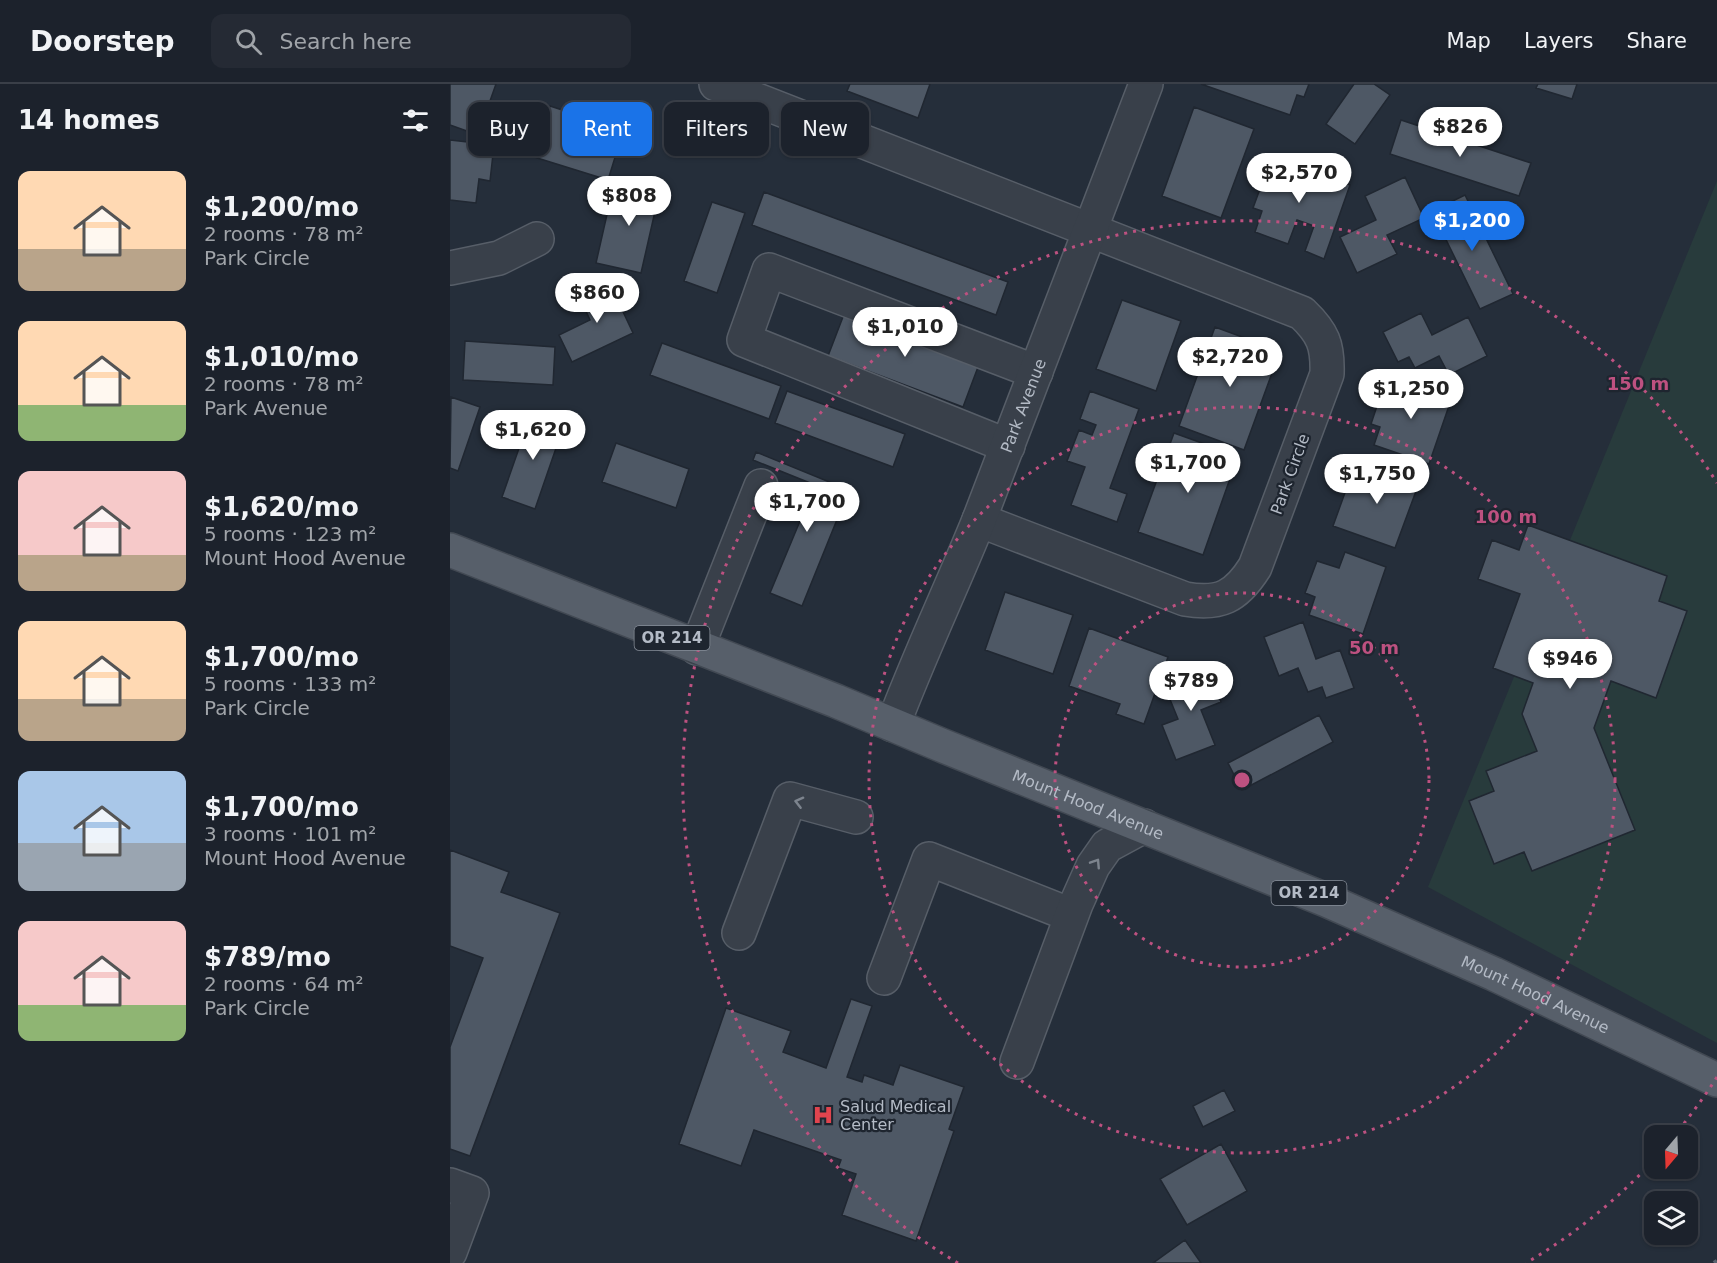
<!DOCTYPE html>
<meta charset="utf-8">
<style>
:root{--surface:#1c222c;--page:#252a34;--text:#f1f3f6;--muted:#a0a4a9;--line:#3a3f48;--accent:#1a73e8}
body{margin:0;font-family:"DejaVu Sans",sans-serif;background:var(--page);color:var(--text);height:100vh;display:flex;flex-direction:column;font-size:22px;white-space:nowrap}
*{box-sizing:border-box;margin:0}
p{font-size:20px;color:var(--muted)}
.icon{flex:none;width:33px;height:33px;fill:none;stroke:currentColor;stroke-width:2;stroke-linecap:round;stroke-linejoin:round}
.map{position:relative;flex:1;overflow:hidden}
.details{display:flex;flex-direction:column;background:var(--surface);width:450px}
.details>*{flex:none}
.guide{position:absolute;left:18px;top:18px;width:570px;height:54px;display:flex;gap:12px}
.needle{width:39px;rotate:199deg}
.buttons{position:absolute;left:1194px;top:1041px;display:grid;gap:12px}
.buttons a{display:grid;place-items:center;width:54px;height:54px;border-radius:12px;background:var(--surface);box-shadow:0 2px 4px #0004,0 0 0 2px var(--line);font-size:30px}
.price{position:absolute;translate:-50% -51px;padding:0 14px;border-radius:21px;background:#fff;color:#222;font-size:20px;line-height:39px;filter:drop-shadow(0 2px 3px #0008)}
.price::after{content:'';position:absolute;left:50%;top:36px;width:18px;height:14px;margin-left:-9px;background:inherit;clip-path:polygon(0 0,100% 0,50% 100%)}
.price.active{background:var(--accent);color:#fff}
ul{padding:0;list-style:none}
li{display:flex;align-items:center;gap:18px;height:150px;padding:0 18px}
li span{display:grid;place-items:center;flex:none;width:168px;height:120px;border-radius:12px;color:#555}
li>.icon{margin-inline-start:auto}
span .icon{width:72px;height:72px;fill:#fffc;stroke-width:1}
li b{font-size:26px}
h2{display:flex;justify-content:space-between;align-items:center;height:72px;padding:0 18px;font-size:26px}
.pill{padding:0 21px;border-radius:12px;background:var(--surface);box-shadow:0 2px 4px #0004,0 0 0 2px var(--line);font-size:21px;line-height:54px}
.pill.active{background:var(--accent);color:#fff}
header{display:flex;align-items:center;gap:36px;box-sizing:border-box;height:84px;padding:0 30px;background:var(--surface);border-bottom:2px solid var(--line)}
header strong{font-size:28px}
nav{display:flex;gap:33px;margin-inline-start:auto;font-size:21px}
.search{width:420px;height:54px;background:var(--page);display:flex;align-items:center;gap:15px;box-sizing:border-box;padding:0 21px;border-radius:12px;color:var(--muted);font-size:22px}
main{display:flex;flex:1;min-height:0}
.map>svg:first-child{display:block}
.green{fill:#283b3c}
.building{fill:#4e5865;stroke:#202731;stroke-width:1.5}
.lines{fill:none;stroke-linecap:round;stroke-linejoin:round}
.minor-casing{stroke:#575e68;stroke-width:36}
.major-casing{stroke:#424953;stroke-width:36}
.minor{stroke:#39404a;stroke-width:33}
.major{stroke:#575f6a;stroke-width:33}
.rail{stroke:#5b6471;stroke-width:4.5;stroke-dasharray:6 6;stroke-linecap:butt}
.oneway{stroke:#7d848e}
.ring{fill:none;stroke:#bd5180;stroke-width:3;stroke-dasharray:3 6}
.labels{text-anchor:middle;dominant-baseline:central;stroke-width:4.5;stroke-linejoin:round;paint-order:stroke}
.shield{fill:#1e252f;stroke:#878e99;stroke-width:1.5}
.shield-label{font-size:15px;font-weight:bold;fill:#b4bbc6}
.street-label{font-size:16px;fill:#b4bbc6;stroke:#1e252f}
.poi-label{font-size:16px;fill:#b4bbc6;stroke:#1e252f;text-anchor:start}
.centre{fill:#bd5180;stroke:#1e252f;stroke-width:3}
.ring-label{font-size:18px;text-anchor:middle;font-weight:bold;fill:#bd5180;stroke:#1e252f;stroke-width:4.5;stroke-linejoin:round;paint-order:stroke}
</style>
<header>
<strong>Doorstep</strong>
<div class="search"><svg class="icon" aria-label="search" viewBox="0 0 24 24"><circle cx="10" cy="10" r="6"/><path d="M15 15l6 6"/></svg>Search here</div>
<nav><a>Map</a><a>Layers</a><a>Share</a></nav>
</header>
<main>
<section class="details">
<h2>14 homes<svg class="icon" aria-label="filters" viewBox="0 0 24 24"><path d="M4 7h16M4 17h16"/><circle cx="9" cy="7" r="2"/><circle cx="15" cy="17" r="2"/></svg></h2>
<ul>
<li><span style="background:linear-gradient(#ffd9b3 65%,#b9a48a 0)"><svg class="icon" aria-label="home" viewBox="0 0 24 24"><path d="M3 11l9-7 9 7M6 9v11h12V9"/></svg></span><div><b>$1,200/mo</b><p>2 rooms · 78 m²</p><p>Park Circle</p></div></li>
<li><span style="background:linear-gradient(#ffd9b3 70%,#8fb573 0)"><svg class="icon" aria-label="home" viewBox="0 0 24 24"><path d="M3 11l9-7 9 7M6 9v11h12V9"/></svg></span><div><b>$1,010/mo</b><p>2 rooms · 78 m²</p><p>Park Avenue</p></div></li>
<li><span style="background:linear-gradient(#f6c9c9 70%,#b9a48a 0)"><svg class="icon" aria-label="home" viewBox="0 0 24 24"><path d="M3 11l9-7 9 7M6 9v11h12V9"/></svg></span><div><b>$1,620/mo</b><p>5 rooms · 123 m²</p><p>Mount Hood Avenue</p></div></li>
<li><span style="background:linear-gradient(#ffd9b3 65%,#b9a48a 0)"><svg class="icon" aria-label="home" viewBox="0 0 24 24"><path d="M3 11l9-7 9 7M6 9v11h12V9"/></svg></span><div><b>$1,700/mo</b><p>5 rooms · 133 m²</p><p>Park Circle</p></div></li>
<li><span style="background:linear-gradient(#a9c7e8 60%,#9aa5b1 0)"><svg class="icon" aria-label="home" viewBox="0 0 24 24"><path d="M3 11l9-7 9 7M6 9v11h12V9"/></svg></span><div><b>$1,700/mo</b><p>3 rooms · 101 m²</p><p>Mount Hood Avenue</p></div></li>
<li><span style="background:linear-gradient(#f6c9c9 70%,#8fb573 0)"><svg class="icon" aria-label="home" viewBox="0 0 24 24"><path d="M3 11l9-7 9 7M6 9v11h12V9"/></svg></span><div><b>$789/mo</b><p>2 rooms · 64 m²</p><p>Park Circle</p></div></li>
</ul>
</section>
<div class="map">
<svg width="1267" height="1179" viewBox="0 0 1267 1179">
<rect width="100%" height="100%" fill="#252e3a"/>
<path class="green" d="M1267,97V959L978,803Z"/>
<path class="building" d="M0,0H46L28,51L0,41Z
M400,0H480L468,34L397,7Z
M751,0H859L854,13L847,11L840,31Z
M904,0H924L940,11L905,60L876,40Z
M1088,0H1127L1122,15L1086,4Z
M100,22L137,34L135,43L171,54L158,96L84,73Z
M744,23L804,45L771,134L712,112Z
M951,36L1081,79L1069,112L940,70Z
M0,56L44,61L40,97L29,95L26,119L0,116Z
M822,72L900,101L874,175L855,167L864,142L847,136L838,160L805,148L812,127L803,124Z
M955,93L974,134L937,151L947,170L907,189L890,153L926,136L915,112Z
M188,96L211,101L191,189L146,179L163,104L185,109Z
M314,108L558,198L546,231L302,141Z
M1015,111L1063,210L1030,225L982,127Z
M262,118L295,129L267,209L234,197Z
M159,198L183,249L122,278L109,251L140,236L129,212Z
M672,216L731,237L706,307L646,285Z
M396,225L531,275L513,323L378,272Z
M971,229L982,251L1018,233L1037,272L999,291L989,272L965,284L959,273L948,278L933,248Z
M765,243L830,267L794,366L729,342Z
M15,257L105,263L103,301L13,296Z
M212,259L331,302L319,335L200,291Z
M950,294L1002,313L979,380L924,361L930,343L921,340L932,307L944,311Z
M337,307L455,350L443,383L325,339Z
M640,307L689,325L660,404L677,410L667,438L621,421L635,383L617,377L629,346L642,351L646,341L630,335Z
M1,313L30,323L8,387L0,384Z
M81,330L114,341L85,425L52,413Z
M724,349L788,372L753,471L688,448Z
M166,359L239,385L226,424L152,398Z
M306,368L399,406L352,522L320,509L365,401L303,376Z
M917,379L969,399L945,464L883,442L901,392L911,396Z
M1078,441L1217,492L1209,517L1237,527L1206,614L1161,597L1144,644L1185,746L1082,787L1074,768L1044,780L1019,717L1044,707L1036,687L1087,667L1072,630L1083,599L1043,584L1070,510L1028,495L1042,456L1069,466Z
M895,468L936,483L913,550L859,531L865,513L855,509L867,477L889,484Z
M555,508L623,531L603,590L535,566Z
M853,538L866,575L890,566L904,604L876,614L872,603L858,608L848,584L829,592L814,553Z
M639,544L718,573L694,640L666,630L670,620L619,602Z
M756,579L771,618L751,626L765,661L726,676L712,641L728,635L717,608L729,604L724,591Z
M869,631L883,658L792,706L778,679Z
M0,766L59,788L51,808L110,829L20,1072L0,1065V963L33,874L0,862Z
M401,915L422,922L397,993L412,998L414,991L443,1001L450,981L514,1003L499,1045L504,1047L466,1157L392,1131L406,1090L388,1084L391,1076L304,1046L291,1082L229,1060L276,924L341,947L333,968L376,984Z
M774,1006L785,1027L753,1043L743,1022Z
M771,1060L797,1107L737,1141L710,1095Z
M735,1156L751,1179H703Z"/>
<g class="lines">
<g class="minor-casing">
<g id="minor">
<path d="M266,0L852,229C873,249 878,261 877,290L805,483C786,513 770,521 735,515L529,436"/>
<path d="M0,184L49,174L87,155"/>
<path d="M558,362L294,256L319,186L586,288"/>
<path d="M247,564L311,402"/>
<path id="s1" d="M443,641C469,572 501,505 529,436L696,0"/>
<path d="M289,849L340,715L406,733"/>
<path d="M434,894L479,775L621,831"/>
<path d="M567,978L626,820L643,782L657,762L694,742"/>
<path d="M0,1101L22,1109L0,1168"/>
</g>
</g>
<g class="major-casing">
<g id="major">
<path id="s2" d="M0,466L386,617L491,661L876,816L1044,890L1267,996"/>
</g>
</g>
<use href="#minor" class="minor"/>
<use href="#major" class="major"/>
<path class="rail" d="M1264,1179L1267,1177"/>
</g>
<defs><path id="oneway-chevron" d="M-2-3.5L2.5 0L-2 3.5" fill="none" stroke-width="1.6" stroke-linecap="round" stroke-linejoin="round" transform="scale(1.5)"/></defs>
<g class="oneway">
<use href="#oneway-chevron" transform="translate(349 718) rotate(-166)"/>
<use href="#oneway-chevron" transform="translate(646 779) rotate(-57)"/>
</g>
<g class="ring">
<circle cx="792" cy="696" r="187"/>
<circle cx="792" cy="696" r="373"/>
<path d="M1267 993A560 560 0 0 1 1227 1048M1202 1078A560 560 0 0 1 1076 1179M508 1179A560 560 0 1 1 1267 399"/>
</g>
<defs>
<g id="hospital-bare" transform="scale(1.62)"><path d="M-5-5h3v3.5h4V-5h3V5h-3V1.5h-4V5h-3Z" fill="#e0444e" stroke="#1e252f" stroke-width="2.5" paint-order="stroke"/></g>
</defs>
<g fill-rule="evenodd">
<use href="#hospital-bare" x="373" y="1031"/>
</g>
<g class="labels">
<g class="shield">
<rect x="184.5" y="542" width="75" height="24" rx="4.5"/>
<rect x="821.5" y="797" width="75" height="24" rx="4.5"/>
</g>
<g class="shield-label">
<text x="222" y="554">OR 214</text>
<text x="859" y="809">OR 214</text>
</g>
<g class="street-label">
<text stroke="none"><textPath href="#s1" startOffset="345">Park Avenue</textPath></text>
<text transform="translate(840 390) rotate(-70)">Park Circle</text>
<text stroke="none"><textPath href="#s2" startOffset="687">Mount Hood Avenue</textPath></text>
<text stroke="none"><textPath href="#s2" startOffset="1173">Mount Hood Avenue</textPath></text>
</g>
<g class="poi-label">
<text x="390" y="1022">Salud Medical<tspan x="390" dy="18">Center</tspan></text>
</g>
</g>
<circle cx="792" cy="696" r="9" class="centre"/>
<g class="ring-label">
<text x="1188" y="306">150 m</text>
<text x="1056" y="439">100 m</text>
<text x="924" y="570">50 m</text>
</g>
</svg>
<div class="buttons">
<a><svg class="needle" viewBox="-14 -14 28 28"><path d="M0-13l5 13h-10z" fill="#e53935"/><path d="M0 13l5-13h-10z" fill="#a0a4a9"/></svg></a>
<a><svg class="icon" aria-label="layers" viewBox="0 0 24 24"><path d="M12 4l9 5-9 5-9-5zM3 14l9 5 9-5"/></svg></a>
</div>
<b class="price" style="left:1010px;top:74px">$826</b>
<b class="price" style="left:849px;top:120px">$2,570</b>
<b class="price" style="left:179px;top:143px">$808</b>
<b class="price active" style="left:1022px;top:168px">$1,200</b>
<b class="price" style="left:147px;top:240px">$860</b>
<b class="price" style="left:455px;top:274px">$1,010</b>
<b class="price" style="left:780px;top:304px">$2,720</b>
<b class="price" style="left:961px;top:336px">$1,250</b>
<b class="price" style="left:83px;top:377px">$1,620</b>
<b class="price" style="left:738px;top:410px">$1,700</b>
<b class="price" style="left:927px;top:421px">$1,750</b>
<b class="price" style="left:357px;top:449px">$1,700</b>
<b class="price" style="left:1120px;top:606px">$946</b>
<b class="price" style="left:741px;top:628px">$789</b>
<div class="guide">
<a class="pill">Buy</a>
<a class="pill active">Rent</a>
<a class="pill">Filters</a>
<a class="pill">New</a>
</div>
</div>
</main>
